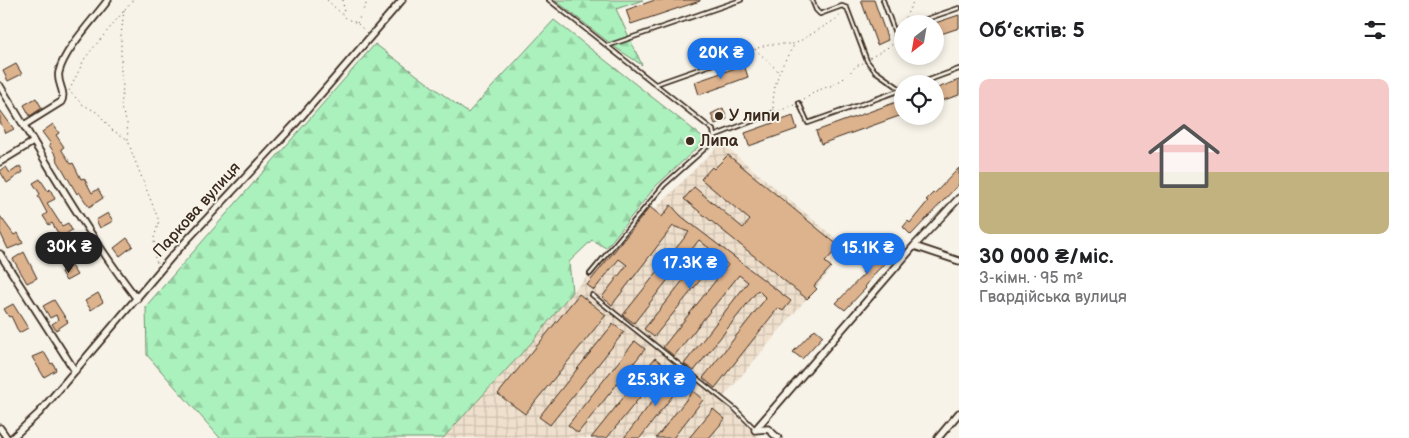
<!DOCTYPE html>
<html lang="uk">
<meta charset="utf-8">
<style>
:root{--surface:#fff;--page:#f6f6f6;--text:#202124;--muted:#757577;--line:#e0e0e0;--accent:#1a73e8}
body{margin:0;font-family:"Balsamiq Sans",sans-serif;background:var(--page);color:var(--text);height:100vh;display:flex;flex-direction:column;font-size:19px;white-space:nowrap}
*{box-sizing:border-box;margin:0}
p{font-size:16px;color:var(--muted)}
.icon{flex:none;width:28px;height:28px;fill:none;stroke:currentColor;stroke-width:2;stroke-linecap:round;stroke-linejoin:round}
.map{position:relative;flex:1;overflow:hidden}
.panel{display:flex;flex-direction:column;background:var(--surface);width:450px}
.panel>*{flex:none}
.needle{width:32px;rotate:211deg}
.buttons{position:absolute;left:894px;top:15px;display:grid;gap:10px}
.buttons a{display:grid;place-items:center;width:50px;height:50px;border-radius:50%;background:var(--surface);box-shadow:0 2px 8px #0003;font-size:25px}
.price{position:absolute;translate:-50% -42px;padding:0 11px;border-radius:18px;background:var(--accent);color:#fff;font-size:16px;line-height:32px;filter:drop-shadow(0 1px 2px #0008)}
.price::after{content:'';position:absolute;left:50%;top:30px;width:15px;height:11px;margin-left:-8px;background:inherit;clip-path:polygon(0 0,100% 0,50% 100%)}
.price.on{background:#222;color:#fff}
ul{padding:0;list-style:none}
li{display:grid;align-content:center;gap:10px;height:265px;padding:0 20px}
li+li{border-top:1px solid var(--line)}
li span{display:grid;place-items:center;height:155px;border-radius:10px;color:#555}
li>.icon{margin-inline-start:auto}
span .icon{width:90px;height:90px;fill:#fffc;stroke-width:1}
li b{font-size:21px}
h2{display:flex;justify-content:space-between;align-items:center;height:60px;padding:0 20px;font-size:21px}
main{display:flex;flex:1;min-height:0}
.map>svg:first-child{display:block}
.industrial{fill:url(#industrial-grid)}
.forest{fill:url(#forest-firs);stroke:#738e6e}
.building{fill:#ddb38e;stroke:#3b2a1e}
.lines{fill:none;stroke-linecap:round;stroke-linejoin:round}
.lane-casing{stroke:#3b2a1e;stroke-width:6}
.street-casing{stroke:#3b2a1e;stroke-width:9}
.path{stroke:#3b2a1e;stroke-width:1;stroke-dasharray:1 4;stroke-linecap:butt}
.lane{stroke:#f7f3e8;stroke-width:2.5}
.street{stroke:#f7f3e8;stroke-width:5.5}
.poi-dot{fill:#3b2a1e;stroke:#f7f3e8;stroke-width:2}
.labels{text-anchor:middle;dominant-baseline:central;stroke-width:4;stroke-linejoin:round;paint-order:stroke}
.poi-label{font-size:16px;font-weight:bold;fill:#3b2a1e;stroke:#f7f3e8;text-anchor:start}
.street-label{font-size:16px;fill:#3b2a1e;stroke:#f7f3e8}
</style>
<main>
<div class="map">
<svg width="959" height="438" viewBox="0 0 959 438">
<defs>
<pattern id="industrial-grid" width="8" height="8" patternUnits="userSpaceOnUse" patternTransform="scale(1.25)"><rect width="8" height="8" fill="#efe0cd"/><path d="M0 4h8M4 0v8" fill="none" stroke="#cec0b0"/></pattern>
<pattern id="forest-firs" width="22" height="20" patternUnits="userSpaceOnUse" patternTransform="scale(1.25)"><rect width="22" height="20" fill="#abf1bd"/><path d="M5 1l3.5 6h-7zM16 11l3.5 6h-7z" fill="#94cfa2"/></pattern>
</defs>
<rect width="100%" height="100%" fill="#f7f3e8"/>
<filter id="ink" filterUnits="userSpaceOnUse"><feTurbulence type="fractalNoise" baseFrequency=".02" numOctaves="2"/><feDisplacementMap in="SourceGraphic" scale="10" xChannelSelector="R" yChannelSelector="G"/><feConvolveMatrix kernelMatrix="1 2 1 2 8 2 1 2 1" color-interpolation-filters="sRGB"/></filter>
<g filter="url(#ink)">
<path class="industrial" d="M721,143L846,247L833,261L829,272L721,400L759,438H443L533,341L572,292Z"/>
<path class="forest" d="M555,0H643L616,9L642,65L616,48Z
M554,20L704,138L698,147L656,186L606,248L592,240L569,262L572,292L533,341L443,438H220L147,355L146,306L375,44L468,113Z"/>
<path class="building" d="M655,0H700V1L631,24L626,10Z
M861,0H874L888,40L877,45Z
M959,15V28L935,36V23Z
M16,64L22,74L8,81L3,71Z
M744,65L748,77L699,95L695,82Z
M959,80V95L935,103V89Z
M36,98L42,108L30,116L24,105Z
M902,100V115L821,144L816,131Z
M723,108L727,119L715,124L711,114Z
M0,110L14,129L6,133L0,122Z
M793,116L797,129L749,146L745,133Z
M53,124L59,133L56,135L64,147L61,149L71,164L73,163L81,179L84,178L92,193L98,189L103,198L89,207L79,192L77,194L56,158L57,157L49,145L51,144L42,132Z
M728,155L839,246L825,262L831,267L814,286L817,289L807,299L684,199L694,187L743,228L750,220L701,179L712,167L714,169Z
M20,166L23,172L7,183L0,171L6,167L10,173Z
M959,168V184L911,235L903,227L908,221L910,223L928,201L926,200L933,193L934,194Z
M40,179L48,191L50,189L55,199L47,203L62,226L68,223L72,230L66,234L75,251L62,258L57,247L64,243L52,223L49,225L43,216L47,213L38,196L40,194L33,183Z
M671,205L681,216L791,301L783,311L778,308L715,388L703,378L766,298L758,290L694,371L684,364L748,282L739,275L674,356L663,347L728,265L719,257L654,337L644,329L709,248L699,240L634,323L623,315L689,232L673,226L612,305L602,297L627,265L619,259L594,290L587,285L650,207L662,217Z
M108,213L113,221L100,228L96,220Z
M0,216L14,235L18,233L23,243L8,249L0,232Z
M127,238L133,246L120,256L114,248Z
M893,241L901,248L876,272L865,287L866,288L845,310L836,303L864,274L862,272L880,251L882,253Z
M24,252L37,278L27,283L13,259Z
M71,266L77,275L66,281L61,272Z
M98,293L103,302L91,310L85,301Z
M579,294L606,315L525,414L498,394Z
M54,300L68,322L56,330L52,324L58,320L56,315L50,318L43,306Z
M13,304L28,328L19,333L11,316L9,317L4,309Z
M613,324L624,332L550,425L539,417Z
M815,329L823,336L802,359L793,352Z
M635,341L645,349L578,433L568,425Z
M44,352L51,364L53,363L56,370L44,377L32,357Z
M655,358L665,366L607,438H591Z
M675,372L685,380L640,438H624Z
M693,391L703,400L673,438H656Z
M713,409L725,419L709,438H689Z"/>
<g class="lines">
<g class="lane-casing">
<path id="lane" d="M549,0L713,130L714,136
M812,0L816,10L820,14L842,6L847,8L867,61L875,71L902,90
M883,0L899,44
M912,24L959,8
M894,30L902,27
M607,46L741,0
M656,84L739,55
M918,84L959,69
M799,103L808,123L901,90
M590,274L664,185L711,143L714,136L773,113
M592,295L735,409L755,429"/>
</g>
<g class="street-casing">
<path id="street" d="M0,86C44,158 86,232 137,299
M24,125L61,102C67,92 56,83 59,72C64,50 94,19 108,0
M0,162L33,142
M914,246L959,261
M0,254L75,371
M0,428L7,438
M755,430L914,246L959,198
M755,430L768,429L778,438
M12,438L39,413L174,254L295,124L402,0
M938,438L959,413"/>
</g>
<path class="path" d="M327,0L347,19L357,23L365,31
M343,0L344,14
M125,9L133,0
M124,10L121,36V78L123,86L121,108L127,123L128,140L132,153L159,221L154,238L155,258L157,263
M123,12L85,58L69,91L82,104L98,113L112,130L127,139
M903,22L914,0
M357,23L368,0
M755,49L779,72
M744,53L769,44H795L838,18L843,12
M870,58L895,43
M804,100L816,91L833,85L846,77L856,66L863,63
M773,108C773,82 781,65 795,44
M779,111L794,105"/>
<use href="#lane" class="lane"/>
<use href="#street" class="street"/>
</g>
</g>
<g class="poi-dot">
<circle cx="719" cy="116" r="5"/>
<circle cx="690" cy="141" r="5"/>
</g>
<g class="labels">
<g class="poi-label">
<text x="729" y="116">У липи</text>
<text x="700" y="141">Липа</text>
</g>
<g class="street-label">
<text transform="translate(197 210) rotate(-48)">Паркова вулиця</text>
</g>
</g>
</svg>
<div class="buttons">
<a><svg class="needle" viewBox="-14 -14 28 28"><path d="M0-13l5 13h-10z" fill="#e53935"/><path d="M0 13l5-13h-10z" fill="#757577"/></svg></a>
<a><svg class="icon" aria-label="locate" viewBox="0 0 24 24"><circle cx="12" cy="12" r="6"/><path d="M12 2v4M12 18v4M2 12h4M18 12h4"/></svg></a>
</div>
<b class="price" style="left:721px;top:80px">20K ₴</b>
<b class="price on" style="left:69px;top:274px">30K ₴</b>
<b class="price" style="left:868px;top:275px">15.1K ₴</b>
<b class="price" style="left:690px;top:290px">17.3K ₴</b>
<b class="price" style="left:656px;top:407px">25.3K ₴</b>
</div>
<section class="panel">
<h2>Об’єктів: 5<svg class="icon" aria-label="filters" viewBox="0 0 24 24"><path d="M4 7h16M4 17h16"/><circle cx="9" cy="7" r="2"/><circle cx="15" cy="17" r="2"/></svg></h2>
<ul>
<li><span style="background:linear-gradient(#f6c9c9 60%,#c2b280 0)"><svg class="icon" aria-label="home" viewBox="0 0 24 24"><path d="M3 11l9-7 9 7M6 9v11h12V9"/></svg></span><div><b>30 000 ₴/міс.</b><p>3-кімн. · 95 m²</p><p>Гвардійська вулиця</p></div></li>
</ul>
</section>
</main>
